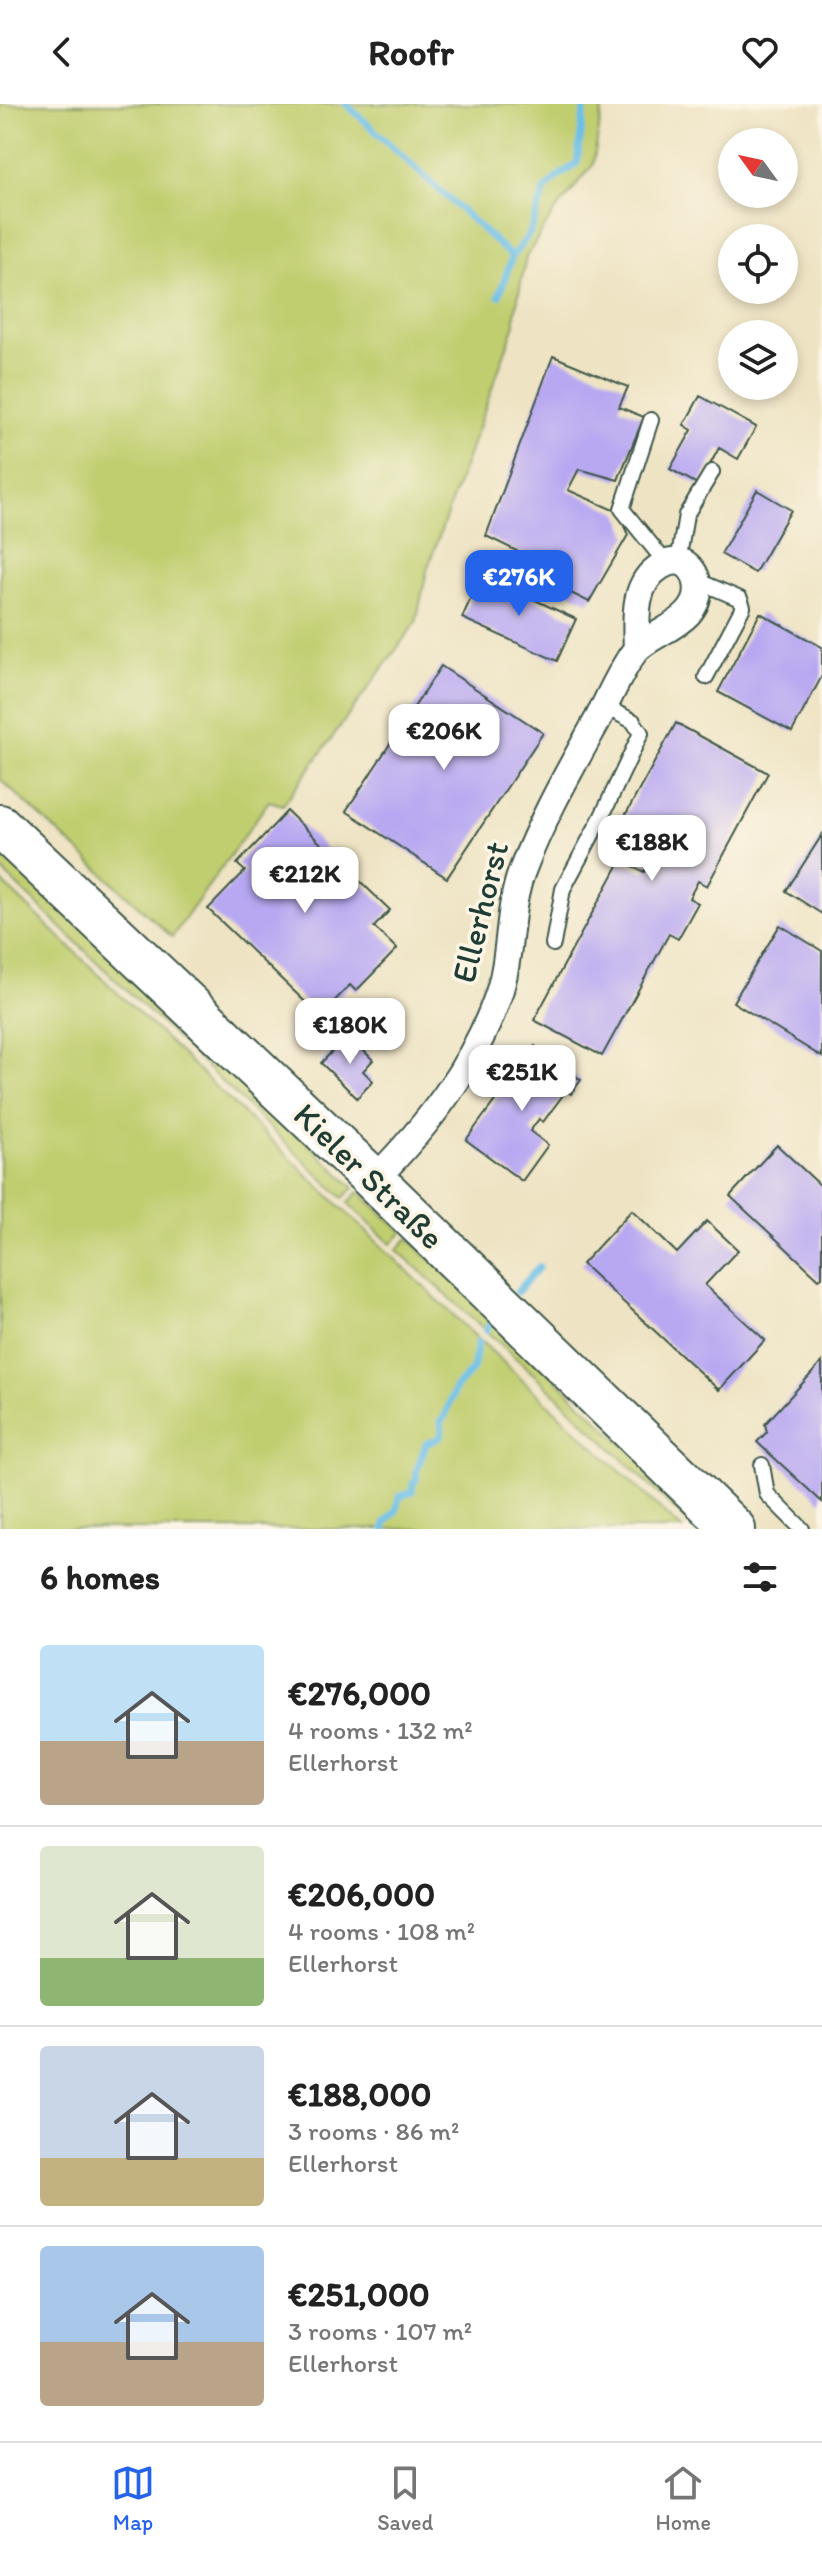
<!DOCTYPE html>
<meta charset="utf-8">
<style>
:root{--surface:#fff;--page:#f2f2f2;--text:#222;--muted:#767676;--line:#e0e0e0;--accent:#2563eb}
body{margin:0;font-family:Itim,sans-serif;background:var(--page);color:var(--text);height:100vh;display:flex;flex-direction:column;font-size:30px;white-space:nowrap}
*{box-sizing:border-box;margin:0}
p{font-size:26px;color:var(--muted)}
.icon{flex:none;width:44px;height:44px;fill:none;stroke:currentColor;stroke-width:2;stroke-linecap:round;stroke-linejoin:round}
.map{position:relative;height:1425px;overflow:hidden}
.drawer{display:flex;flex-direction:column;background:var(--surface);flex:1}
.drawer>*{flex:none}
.needle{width:52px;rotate:303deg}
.tools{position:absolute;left:718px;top:24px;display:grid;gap:16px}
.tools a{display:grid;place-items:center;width:80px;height:80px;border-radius:50%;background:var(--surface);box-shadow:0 4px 12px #0003;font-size:40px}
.price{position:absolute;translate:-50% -68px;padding:0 18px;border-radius:16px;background:#fff;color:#222;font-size:26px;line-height:52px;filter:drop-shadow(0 2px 4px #0008)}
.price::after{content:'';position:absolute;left:50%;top:48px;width:24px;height:18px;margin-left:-12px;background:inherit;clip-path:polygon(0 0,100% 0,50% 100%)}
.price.active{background:var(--accent);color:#fff}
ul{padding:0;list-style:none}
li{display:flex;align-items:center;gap:24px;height:200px;padding:0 40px}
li+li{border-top:2px solid var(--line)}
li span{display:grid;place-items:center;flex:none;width:224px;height:160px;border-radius:8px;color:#555}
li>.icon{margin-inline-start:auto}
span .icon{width:96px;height:96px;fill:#fffc;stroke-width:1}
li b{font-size:34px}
h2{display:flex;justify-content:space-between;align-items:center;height:96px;padding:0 40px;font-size:34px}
header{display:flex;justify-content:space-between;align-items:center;height:104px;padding:0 40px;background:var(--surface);font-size:36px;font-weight:700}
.menu{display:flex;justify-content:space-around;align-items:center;height:112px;border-top:2px solid var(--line);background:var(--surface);font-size:22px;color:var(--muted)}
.menu a{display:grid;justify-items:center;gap:4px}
.menu .active{color:var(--accent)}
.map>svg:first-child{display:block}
.green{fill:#c1ce6f;stroke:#708652;stroke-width:2}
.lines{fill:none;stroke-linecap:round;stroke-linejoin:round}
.stream{stroke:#6abfe7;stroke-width:7}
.building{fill:#b8a8f2}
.service-casing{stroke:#3e5649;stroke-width:18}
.minor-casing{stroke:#3e5649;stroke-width:30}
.primary-casing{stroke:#3e5649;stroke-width:46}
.service{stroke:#fff;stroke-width:14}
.minor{stroke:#fff;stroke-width:26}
.primary{stroke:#fff;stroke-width:42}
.labels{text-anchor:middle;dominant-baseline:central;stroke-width:7;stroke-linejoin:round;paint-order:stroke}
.street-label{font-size:34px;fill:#1f3d34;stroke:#fcf5e5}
</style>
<header><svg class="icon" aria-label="back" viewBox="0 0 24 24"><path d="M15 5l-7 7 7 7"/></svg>Roofr<svg class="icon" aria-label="heart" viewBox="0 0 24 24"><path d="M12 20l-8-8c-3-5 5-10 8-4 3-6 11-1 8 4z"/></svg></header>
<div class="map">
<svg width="822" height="1425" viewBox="0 0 822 1425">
<rect width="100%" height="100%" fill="#fcf5e5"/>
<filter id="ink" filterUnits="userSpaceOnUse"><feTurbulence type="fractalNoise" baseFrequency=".0125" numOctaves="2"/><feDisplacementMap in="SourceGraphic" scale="16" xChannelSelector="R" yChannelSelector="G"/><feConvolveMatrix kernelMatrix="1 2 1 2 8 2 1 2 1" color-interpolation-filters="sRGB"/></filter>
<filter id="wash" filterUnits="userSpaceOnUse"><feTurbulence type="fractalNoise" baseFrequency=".006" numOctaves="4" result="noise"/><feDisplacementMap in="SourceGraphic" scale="32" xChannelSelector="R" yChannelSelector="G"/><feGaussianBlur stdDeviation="1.8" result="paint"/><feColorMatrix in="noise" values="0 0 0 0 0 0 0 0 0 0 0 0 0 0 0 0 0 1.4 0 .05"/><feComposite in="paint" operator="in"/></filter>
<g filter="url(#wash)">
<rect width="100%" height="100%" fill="#eee3c3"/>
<path class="green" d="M0,0H603L593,61L553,110L526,153L515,209V220L427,466L416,518L283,701L269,697L172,833L0,675Z
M0,742L354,1084L343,1094L0,765Z
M0,776L471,1228L682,1425H0Z
M359,1088L403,1128L391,1140L348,1099Z
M408,1134L712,1425H695L549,1284L397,1146Z"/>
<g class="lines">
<path class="stream" d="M346,0L512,153
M499,192L512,153L530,129L545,86L555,75L577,59L585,0
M517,1188L539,1163
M486,1226L489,1221
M384,1425L385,1419L396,1407L399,1393L412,1388L413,1380L417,1374L416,1368L426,1340L439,1334L442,1329L441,1317L445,1312L455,1284L473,1265L478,1238"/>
</g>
<g id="blocks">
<path class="building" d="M553,252L628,283L619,303L644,313L618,376L579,365L568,386L618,408L628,431L589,498L524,466L531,454L486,432Z
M700,292L756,323L738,355L719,344L699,381L670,365L692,326L684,321Z
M757,386L791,406L755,469L721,450Z
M481,471L576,515L557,557L462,514Z
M760,509L822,543V572L792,628L718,588Z
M441,562L543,629L447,774L346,707Z
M676,619L768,669L707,782L698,777L689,794L698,799L678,835L669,830L602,952L534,916L621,756L644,768L654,749L616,728Z
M287,707L390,806L374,823L397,845L356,887L350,881L320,912L208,805L245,767L237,760Z
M822,731V810L786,787Z
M780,821L822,847V953L733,898Z
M348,931L373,956L363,967L373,977L357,994L321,959Z
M535,942L581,976L571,990L566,987L543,1018L539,1015L530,1027L548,1041L522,1077L466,1036L505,983L498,978L510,962L517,967Z
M777,1041L822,1083V1173L819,1175L730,1092Z
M632,1106L677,1149L707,1117L738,1146L705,1181L765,1236L719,1286L582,1160Z
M822,1258V1398L757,1338L767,1328L765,1320Z"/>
</g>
</g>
<g filter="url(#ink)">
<use href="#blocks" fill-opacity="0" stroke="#3e5649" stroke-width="2"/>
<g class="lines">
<g class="service-casing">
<path id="service" d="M651,316L622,405L666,459
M678,458L686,411L712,368
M696,476L740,495L743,503L706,573
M553,840L563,785L602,712L641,629L633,617L605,603
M762,1361L767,1390L802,1425"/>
</g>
<g class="minor-casing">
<path id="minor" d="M374,1076C427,1022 473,964 498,892C512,851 507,807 522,767C542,714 571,664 598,615C608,596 623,561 636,546C652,527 705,518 697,478C696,471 691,463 684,459C676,456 668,458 661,462C632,479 636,516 637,545"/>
</g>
<g class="primary-casing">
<path id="primary" d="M0,722L374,1076L734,1425"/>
</g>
<use href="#service" class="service"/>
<use href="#minor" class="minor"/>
<use href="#primary" class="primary"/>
</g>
</g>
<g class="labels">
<g class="street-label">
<text transform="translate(480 808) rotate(-76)">Ellerhorst</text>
<text transform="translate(369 1072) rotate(44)">Kieler Straße</text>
</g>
</g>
</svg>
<div class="tools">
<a><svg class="needle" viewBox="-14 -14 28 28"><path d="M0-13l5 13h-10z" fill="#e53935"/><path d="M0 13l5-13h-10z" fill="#767676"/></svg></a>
<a><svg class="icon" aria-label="locate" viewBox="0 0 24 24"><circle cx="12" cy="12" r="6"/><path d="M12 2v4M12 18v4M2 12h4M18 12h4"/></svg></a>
<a><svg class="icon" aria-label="layers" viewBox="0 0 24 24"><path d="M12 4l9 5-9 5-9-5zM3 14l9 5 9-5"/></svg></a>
</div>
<b class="price active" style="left:519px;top:514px">€276K</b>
<b class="price" style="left:444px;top:668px">€206K</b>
<b class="price" style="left:652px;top:779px">€188K</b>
<b class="price" style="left:305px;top:811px">€212K</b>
<b class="price" style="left:350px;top:962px">€180K</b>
<b class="price" style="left:522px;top:1009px">€251K</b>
</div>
<section class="drawer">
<h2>6 homes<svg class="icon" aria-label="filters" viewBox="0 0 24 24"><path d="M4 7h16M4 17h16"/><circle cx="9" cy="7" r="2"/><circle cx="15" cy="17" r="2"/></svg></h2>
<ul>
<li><span style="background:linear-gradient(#bfe0f5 60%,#b9a48a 0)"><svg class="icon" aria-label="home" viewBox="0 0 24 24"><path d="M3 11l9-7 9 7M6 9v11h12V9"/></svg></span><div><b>€276,000</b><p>4 rooms · 132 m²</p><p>Ellerhorst</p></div></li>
<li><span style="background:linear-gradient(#dfe7d0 70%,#8fb573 0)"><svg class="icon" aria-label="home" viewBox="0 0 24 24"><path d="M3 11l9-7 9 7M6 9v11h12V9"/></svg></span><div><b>€206,000</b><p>4 rooms · 108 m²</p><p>Ellerhorst</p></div></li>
<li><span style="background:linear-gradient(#c9d6e8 70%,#c2b280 0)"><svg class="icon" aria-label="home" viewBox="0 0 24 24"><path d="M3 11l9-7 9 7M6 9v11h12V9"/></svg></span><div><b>€188,000</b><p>3 rooms · 86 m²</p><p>Ellerhorst</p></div></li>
<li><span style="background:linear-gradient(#a9c7e8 60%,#b9a48a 0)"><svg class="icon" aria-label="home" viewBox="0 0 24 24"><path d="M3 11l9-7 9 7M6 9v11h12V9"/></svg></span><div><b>€251,000</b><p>3 rooms · 107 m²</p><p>Ellerhorst</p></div></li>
</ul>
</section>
<nav class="menu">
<a class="active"><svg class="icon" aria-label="map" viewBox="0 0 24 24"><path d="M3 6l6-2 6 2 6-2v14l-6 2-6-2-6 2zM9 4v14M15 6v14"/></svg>Map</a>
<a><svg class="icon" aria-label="saved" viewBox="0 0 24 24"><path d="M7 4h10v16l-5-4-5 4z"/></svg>Saved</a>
<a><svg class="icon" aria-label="home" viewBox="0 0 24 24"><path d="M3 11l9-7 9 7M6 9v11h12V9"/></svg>Home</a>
</nav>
